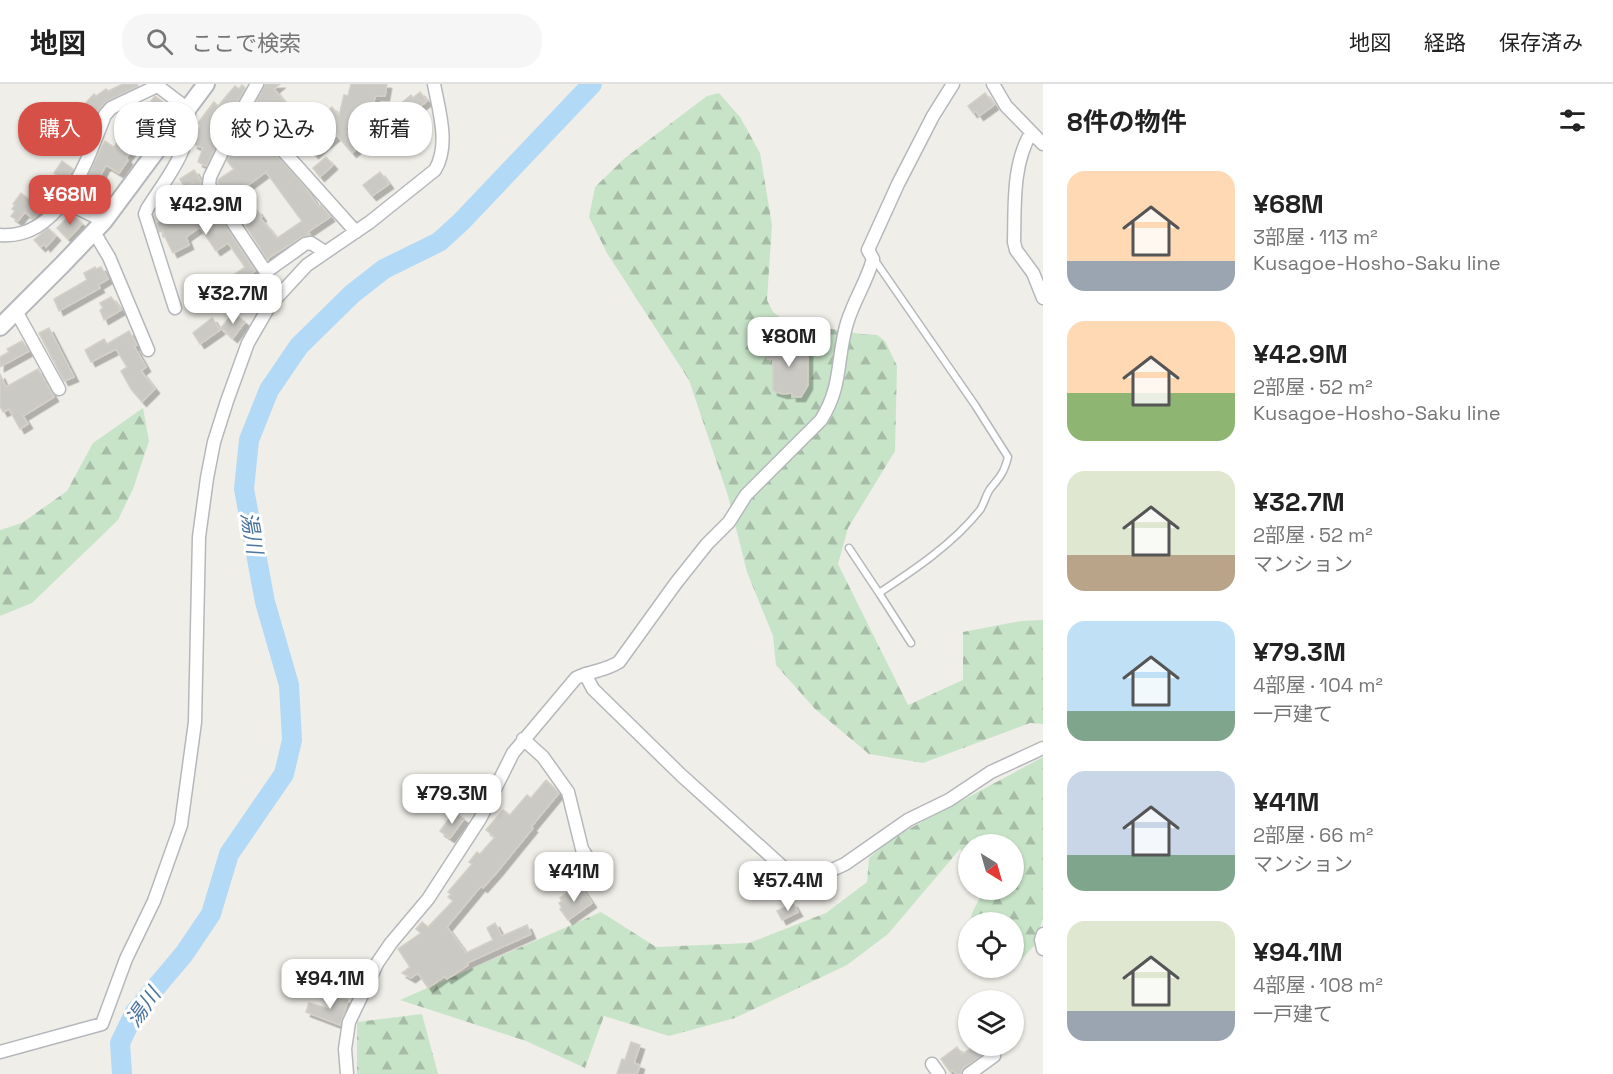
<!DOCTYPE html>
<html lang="ja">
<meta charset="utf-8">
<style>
:root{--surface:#fff;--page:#f6f6f6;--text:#222;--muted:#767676;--line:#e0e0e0;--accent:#d65048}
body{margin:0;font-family:"Space Grotesk","Noto Sans JP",sans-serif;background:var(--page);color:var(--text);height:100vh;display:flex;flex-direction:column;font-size:22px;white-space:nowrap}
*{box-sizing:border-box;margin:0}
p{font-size:20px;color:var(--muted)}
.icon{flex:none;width:33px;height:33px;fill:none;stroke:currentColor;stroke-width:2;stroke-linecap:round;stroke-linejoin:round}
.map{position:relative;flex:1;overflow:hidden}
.sheet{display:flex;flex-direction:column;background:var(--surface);width:570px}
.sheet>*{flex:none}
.top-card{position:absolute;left:18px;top:18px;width:570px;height:54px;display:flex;gap:12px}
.needle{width:39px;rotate:143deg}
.buttons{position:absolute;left:958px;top:750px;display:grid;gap:12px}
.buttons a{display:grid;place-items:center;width:66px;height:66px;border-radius:50%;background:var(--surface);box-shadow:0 2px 4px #0004;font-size:30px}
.price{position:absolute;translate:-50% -51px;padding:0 14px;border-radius:12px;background:#fff;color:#222;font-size:20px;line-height:39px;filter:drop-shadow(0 2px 3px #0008)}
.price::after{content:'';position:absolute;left:50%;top:36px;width:18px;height:14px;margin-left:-9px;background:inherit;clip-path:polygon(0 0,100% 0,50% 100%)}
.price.on{background:var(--accent);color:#fff}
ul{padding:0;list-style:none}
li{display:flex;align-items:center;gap:18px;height:150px;padding:0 24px}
li span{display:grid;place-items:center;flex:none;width:168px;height:120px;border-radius:18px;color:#555}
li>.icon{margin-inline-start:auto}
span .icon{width:72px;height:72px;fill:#fffc;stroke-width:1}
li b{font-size:26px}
h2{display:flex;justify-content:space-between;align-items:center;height:72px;padding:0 24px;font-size:26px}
.tag{padding:0 21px;border-radius:24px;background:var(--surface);box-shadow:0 2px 4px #0004;font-size:21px;line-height:54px}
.tag.on{background:var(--accent);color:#fff}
header{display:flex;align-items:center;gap:36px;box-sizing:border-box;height:84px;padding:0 30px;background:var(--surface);border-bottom:2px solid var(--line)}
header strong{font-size:28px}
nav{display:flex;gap:33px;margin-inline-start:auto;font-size:21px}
.search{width:420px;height:54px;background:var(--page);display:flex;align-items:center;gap:15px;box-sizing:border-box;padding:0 21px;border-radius:24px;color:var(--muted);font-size:22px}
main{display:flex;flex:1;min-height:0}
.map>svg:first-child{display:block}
.forest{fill:url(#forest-firs)}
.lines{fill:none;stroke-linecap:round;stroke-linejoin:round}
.river{stroke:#b2d9f6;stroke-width:20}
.building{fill:#cbc9c4;stroke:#d4d0c7;stroke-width:1.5;filter:url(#shadow)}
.service-casing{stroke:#b5b8bb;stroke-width:9}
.minor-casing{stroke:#b5b8bb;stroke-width:15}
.secondary-casing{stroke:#b4b7bb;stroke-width:20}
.service{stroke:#fff;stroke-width:6}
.minor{stroke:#fff;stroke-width:12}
.secondary{stroke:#fff;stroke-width:16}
.labels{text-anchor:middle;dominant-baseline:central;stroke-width:6;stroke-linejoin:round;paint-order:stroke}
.water-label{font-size:21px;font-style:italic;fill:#4c759e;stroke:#fff}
</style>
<header>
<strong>地図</strong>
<div class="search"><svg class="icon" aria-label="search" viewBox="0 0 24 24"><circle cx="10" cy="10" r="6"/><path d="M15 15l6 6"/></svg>ここで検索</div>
<nav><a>地図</a><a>経路</a><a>保存済み</a></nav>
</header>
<main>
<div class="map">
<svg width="1043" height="990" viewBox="0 0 1043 990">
<defs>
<pattern id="forest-firs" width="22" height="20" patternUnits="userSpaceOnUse" patternTransform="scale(1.5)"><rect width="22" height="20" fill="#c8e4c8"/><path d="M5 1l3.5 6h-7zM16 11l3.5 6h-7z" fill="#a6bca6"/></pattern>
<filter id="shadow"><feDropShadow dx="4.5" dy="4.5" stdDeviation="0" flood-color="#0004"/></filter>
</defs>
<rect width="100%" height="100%" fill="#f0eee8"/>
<path class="forest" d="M719,9L740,33L760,69L772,141L767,216L773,228L785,237L861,250L877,251L885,257L897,282L895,367L848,444L838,480L908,621L963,596V548L1021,537L1043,536V640L1030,639L923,679L869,670L815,625L776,581L773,552L747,488L728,412L689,296L607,169L589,133L595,103L625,74L707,12Z
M143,324L149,357L133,405L118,436L32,519L0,532V446L22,439L67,407L93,359Z
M1043,673V834L1034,862L1019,878L1014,880V838H970L972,829L984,806H1014V760H969V776L960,765L888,850L847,881L735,934L669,952L604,932L585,984L526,957L400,916L601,828L656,863L749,859L826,829L867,798L869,774L894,753Z
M422,930L438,990H357V938Z"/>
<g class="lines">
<path class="river" d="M122,990L120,959L135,928L184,870L211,830L229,770L284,690L292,656L289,601L265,518L244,405L249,356L269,306L299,262L352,210L384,185L439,158L461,138L592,0"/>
</g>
<path class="building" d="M123,0H137L138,2L105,18L97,28L94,37L79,26L94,10L96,12L106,5L108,7Z
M265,0H280L274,5L292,27L273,43L254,22Z
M351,0H387L385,12H375L373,23L365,21L360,42L369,54L352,69L337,51L314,70L298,52L332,23L339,32L344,11L348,12Z
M242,1L245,4L231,31L222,41L225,44L206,82L198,78L203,64L193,60L200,41L198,39L214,18L218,22L235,2L239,5Z
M420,8L427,17L409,31L400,20L411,11L413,14Z
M985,9L994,21L979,32L976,27L973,29L968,22Z
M155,12L166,20L150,43L155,46L150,53L144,49L126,74L128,76L119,89L106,81L94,104L89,102L87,108L81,105L105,57L114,63L130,40L127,37L133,29L138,33Z
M253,45L306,104L318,123L321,121L330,133L308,148L310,151L301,153L267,175L246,142L250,139L246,134L257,126L262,133L260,134L277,154L302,137L266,88L243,105L245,109L231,120L218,99V96L234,85L227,77L231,69L246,58L243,54Z
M326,73L333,81L320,93L313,84Z
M62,77L73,85L65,97L54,89Z
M194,86L201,97L199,109L193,99L185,104L180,95Z
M380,88L389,100L372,112L363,101Z
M44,101L55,111L33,135L25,128L18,137L11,132L15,127L12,125L15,121L13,120L21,109L30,116Z
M203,107L255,187L250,191L255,198L239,209L229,194L245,183L228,159L216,167L200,143L186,153L189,161L173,169L162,147L159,148L157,140L183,126L185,129L203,115L199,109Z
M70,131L74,132L82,140L68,155L57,144Z
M48,144L56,152L46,163L44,160L41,163L34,156Z
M95,183L96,185L101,183L108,195L98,201L100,204L59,227L54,215L87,196L84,189Z
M111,213L121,226L104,236L100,226L103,224L100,219Z
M233,229L245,238L233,254L221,244Z
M212,234L220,246L200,260L193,249Z
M49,244L74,293L64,297L39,249Z
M129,247L137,261L134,262L146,283L141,287L155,305L142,318L131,305L121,287L127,283L116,265L91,278L85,266L104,255L107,260Z
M767,256H784V260H795V263H808V301L801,313H792V309L783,310L773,307V275H767Z
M22,257L29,267L0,283V273L9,268L7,265Z
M38,285L54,313L23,332L28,340L20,345L9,325L3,328L0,322V290L6,303Z
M546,696L559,709L531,743L533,744L498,787L483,804L481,802L447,843L466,869L493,856L487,844L495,839L502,852L527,841L531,850L467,879L468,881L461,886L447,895L445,892L428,904L418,889L411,894L402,889L410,883L398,865L421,849L416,845L422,838L428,843L453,817L448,813L451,810L448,808L472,780L469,778L477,768L480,770L495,753L486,746L503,726L510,731L527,711L531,714Z
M454,728L464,735L450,754L440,747Z
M581,803L592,819L568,836L560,825L562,824L559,819L562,817L560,814L568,808L569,811Z
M793,819L798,828L782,836L777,827Z
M333,911L348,916L340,941L306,928L309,919L329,925Z
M631,958L640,961L634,979L640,981L637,990H617L622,975L625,976Z
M975,962H998L964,983L960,990H956L953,986L950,988L941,975L957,963L962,970Z"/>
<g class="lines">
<g class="service-casing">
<path id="service" d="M874,175L975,321L1008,373C1004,389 1000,393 990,405C986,411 984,420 980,426C953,460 914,486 879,509L911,559
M849,464L879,509"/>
</g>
<g class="minor-casing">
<path id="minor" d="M155,0L188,25C195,62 165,96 147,125L145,130L175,224
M257,0L244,23L356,148
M993,0L1006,22L1043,60
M244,23L210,93L209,100L212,107L266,188L305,160L311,159L325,168
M1031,49C1012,80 1015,123 1014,158L1016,166L1033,189L1043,214
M65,118L104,137
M94,148L109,173L148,266
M0,151C61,156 87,77 105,31L111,24L157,2
M16,227L59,305
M585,590L593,605L681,691L785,785L804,794H811L830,787L845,780L908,736L949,716L991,688L1043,664
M523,655L543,673L568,708L582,765L602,796
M1043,850L1041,856L1043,865
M0,968L102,940L126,875L154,817L181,741L195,638L199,453L207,394L214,358L227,317L248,259L270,221L307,181L370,138L435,86C450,61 439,27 434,0
M932,980L939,990
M347,990L345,965L349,938L378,878L391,859L428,815L480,735L513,669L576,594C590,587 605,587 619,578L676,499L707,460L729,438L746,411L821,336C843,301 836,276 847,239C854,216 867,197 873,175L868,166L898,100L933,32L953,0
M969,990L994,972"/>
</g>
<g class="secondary-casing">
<path id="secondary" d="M0,243L63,180L104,137L206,0"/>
</g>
<use href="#service" class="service"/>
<use href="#minor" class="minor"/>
<use href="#secondary" class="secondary"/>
</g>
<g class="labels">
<g class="water-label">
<text transform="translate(252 449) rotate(80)">湯川</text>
<text transform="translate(143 923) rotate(-55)">湯川</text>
</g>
</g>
</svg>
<div class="buttons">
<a><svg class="needle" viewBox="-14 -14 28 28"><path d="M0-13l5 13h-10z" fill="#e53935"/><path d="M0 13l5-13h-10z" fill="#767676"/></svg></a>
<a><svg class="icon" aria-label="locate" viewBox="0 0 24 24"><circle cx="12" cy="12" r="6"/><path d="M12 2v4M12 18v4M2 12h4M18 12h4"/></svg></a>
<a><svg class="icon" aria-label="layers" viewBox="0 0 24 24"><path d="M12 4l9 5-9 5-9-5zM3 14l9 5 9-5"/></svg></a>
</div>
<b class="price on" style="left:70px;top:142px">¥68M</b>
<b class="price" style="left:206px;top:152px">¥42.9M</b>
<b class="price" style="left:233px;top:241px">¥32.7M</b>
<b class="price" style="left:789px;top:284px">¥80M</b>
<b class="price" style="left:452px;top:741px">¥79.3M</b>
<b class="price" style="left:574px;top:819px">¥41M</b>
<b class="price" style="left:788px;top:828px">¥57.4M</b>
<b class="price" style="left:330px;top:926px">¥94.1M</b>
<div class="top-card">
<a class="tag on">購入</a>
<a class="tag">賃貸</a>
<a class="tag">絞り込み</a>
<a class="tag">新着</a>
</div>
</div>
<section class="sheet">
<h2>8件の物件<svg class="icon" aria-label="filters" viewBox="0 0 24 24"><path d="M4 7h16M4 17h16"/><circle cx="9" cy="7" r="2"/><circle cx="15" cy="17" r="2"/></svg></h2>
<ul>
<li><span style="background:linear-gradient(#ffd9b3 75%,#9aa5b1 0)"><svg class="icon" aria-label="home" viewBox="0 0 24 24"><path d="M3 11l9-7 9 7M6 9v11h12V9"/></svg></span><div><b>¥68M</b><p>3部屋 · 113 m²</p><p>Kusagoe-Hosho-Saku line</p></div></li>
<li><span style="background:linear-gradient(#ffd9b3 60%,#8fb573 0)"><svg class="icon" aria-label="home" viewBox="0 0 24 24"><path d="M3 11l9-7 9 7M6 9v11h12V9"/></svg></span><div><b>¥42.9M</b><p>2部屋 · 52 m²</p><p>Kusagoe-Hosho-Saku line</p></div></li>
<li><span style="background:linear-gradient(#dfe7d0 70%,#b9a48a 0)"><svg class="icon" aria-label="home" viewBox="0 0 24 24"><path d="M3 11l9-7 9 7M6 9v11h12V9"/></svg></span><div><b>¥32.7M</b><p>2部屋 · 52 m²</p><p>マンション</p></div></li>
<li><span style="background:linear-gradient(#bfe0f5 75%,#7fa58c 0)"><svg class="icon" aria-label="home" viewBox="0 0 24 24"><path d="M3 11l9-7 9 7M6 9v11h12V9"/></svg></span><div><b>¥79.3M</b><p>4部屋 · 104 m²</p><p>一戸建て</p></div></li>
<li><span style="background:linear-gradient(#c9d6e8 70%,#7fa58c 0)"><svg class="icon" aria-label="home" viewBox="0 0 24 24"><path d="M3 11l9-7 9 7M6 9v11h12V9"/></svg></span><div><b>¥41M</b><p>2部屋 · 66 m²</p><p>マンション</p></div></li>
<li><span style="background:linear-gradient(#dfe7d0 75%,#9aa5b1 0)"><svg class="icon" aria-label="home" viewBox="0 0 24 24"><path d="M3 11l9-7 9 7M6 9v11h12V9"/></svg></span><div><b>¥94.1M</b><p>4部屋 · 108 m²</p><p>一戸建て</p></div></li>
</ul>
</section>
</main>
